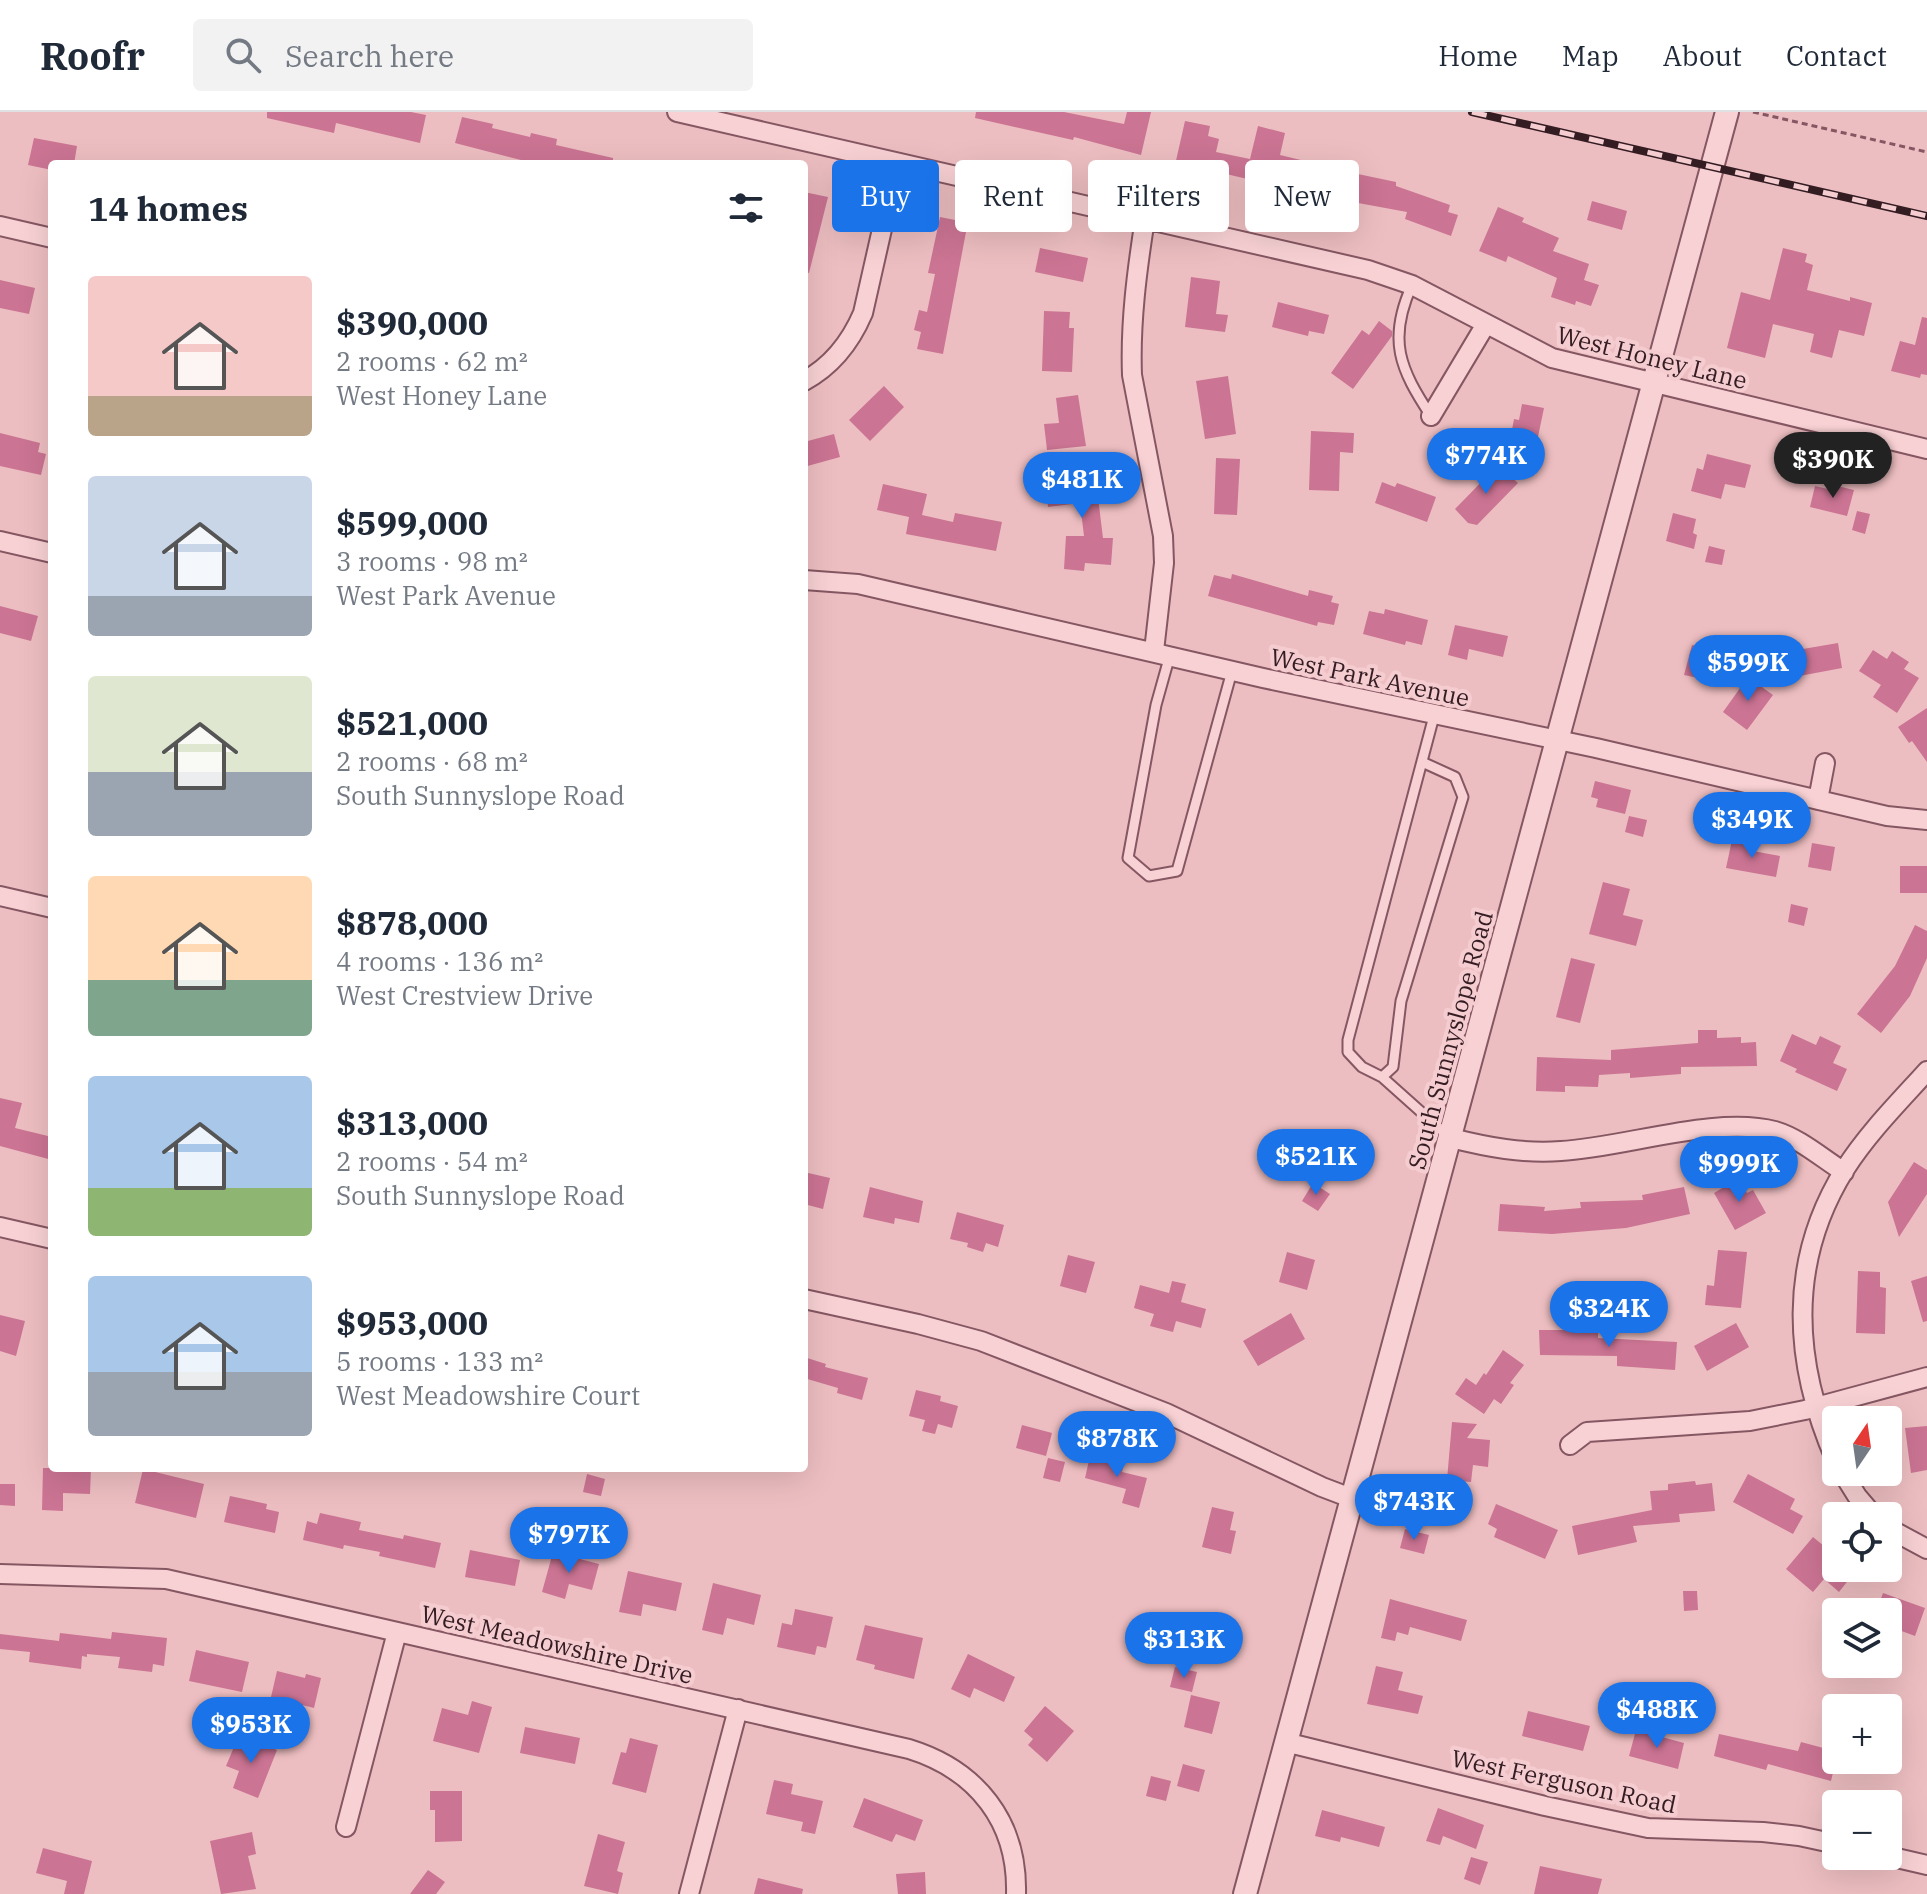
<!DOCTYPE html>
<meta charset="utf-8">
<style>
:root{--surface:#fff;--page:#f2f2f3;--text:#1f2937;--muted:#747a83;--line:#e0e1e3;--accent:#1a73e8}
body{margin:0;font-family:"IBM Plex Serif",serif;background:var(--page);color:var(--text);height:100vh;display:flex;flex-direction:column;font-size:30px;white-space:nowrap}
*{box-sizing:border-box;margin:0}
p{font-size:26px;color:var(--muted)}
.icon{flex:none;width:44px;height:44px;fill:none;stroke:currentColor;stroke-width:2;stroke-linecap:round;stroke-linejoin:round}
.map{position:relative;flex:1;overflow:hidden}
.side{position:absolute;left:48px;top:48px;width:760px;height:1312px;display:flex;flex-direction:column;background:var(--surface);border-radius:8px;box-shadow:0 8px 32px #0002}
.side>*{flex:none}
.hud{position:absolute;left:832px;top:48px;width:760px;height:72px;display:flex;gap:16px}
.needle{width:52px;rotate:13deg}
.tools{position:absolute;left:1822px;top:1294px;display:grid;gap:16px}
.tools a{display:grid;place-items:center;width:80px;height:80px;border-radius:8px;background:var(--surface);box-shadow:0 8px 32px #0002;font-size:40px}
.price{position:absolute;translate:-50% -68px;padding:0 18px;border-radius:28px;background:var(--accent);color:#fff;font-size:26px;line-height:52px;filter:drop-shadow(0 2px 4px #0008)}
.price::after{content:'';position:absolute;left:50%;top:48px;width:24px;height:18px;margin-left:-12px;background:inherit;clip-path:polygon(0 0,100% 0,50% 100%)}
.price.on{background:#222;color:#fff}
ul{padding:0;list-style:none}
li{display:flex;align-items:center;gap:24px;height:200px;padding:0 40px}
li span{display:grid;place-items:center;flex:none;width:224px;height:160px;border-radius:8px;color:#555}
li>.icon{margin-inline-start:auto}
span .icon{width:96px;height:96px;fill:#fffc;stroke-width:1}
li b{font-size:34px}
h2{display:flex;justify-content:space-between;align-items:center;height:96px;padding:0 40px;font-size:34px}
.chip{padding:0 28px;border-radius:8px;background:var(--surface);box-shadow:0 8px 32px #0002;font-size:28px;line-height:72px}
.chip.on{background:var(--accent);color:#fff}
header{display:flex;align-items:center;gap:48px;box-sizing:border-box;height:112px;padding:0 40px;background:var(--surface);border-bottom:2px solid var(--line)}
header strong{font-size:38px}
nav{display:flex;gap:44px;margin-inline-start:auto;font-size:28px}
.search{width:560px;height:72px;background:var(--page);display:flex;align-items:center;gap:20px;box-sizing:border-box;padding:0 28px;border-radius:8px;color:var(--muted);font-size:30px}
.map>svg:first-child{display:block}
.building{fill:#cb7493}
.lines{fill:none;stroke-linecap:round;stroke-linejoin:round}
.service-casing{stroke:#855762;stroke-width:13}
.minor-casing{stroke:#855762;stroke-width:22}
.tertiary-casing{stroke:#855762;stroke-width:26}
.path{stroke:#855762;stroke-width:3;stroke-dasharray:6 4;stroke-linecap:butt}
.service{stroke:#f8d1d4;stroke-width:9}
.minor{stroke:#f8d1d4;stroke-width:18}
.tertiary{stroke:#f8d1d4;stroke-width:22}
.rail-casing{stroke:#341c23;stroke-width:8}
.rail{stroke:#f5cdd0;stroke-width:5;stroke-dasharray:15;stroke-linecap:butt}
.labels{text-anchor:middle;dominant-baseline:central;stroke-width:8;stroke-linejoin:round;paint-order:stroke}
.street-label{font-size:24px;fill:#341c23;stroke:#f5cdd0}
</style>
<header>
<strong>Roofr</strong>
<div class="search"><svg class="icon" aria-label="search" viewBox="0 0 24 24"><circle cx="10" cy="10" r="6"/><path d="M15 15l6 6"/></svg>Search here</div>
<nav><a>Home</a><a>Map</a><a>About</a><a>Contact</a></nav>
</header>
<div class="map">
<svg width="1927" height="1782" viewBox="0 0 1927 1782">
<rect width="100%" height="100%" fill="#edbec1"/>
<path class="building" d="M267,0H411L426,3L420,31L336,11L334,21L267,6Z
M976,0H1064L1124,12L1127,0H1151L1141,43L1074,25L1073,28L975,6Z
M462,5L493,12L492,16L530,25L531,21L557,27L556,33L613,46V52H524L525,49L455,31Z
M1185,9L1210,14L1208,24L1219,27L1216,40L1250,47L1258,14L1285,21L1280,43L1305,49L1299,72L1275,66L1273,73L1226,62V65L1175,53Z
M34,26L77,34L74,52H52V58L28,53Z
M1353,61L1396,70V74L1450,93L1448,100L1458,103L1451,124L1405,107L1407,100L1331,86L1336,62L1352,65Z
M804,80L828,85L809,161L804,160Z
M1592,89L1627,99L1622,118L1587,108Z
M1498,95L1524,106L1522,110L1559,126L1553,139L1589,152L1584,168L1599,173L1591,194L1576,189L1575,193L1551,185L1557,166L1508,144L1506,150L1479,139Z
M940,105L960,109L959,118L966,120L943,242L917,237L921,220L914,218L919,198L927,200L935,162L928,161Z
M1040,136L1088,146L1083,170L1035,160Z
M1783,136L1807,142L1805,150L1813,153L1807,178L1850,189V185L1872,191L1864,224L1839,218L1832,246L1810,240L1814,222L1773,212L1765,246L1727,236L1741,180L1770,188Z
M1191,165L1220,169L1216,202L1228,203L1225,220L1185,215Z
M0,168L35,176L29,202L0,196Z
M1278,190L1329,203L1324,222L1309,219L1308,224L1272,215Z
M1044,199L1070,200L1069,216H1074L1072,260L1042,259Z
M1922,205L1927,206V263L1921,262L1920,266L1891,259L1900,229L1915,233Z
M1379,209L1392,219V224L1353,277L1331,261L1362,218L1369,223Z
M1228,264L1236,322L1205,327L1196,269Z
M884,274L904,295L870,329L849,308Z
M1078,283L1086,334L1047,338L1044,312L1059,311L1056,286Z
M1522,292L1544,296L1534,344L1508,339L1514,307L1519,308Z
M1311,319L1354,321L1353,341L1340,340L1339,379L1309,378Z
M0,321L40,331L38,340L46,342L41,363L0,354Z
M834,322L840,345L804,355V330Z
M1707,342L1751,353L1745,376L1725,372L1721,387L1691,379L1697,356L1703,358Z
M1216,346L1240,347L1237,403L1214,402Z
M1498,353L1518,371L1477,413L1468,411L1455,397Z
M1095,361L1103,426H1113L1111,453L1085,451L1084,459L1064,457L1066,424H1084L1080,391L1048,395L1045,367Z
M1382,370L1395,375L1397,371L1436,385L1427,410L1375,391Z
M883,372L927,382L922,403L953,410L955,401L1002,410L996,439L906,422L909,405L877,398Z
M1833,373L1854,378L1847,404L1810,395L1815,374L1832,378Z
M1857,399L1870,402L1865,422L1852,418Z
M1673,401L1696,407L1693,421L1697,423L1694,437L1666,429Z
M1709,434L1725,438L1722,453L1705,450Z
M1232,462L1308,484L1309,478L1333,484L1331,490L1339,492L1334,513L1318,510L1317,514L1208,484L1214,463L1231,467Z
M0,494L38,504L31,529L0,521Z
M1385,497L1428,508L1422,533L1406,529L1405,533L1363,522L1369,499L1384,502Z
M1455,513L1508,524L1503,545L1469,537L1467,548L1448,543Z
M1838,531L1842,556L1778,568L1774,542Z
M1692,533L1711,538L1703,567L1684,563Z
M1873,538L1887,547L1892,539L1909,550L1904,557L1919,566L1897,601L1873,585L1881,573L1859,559Z
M1748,565L1773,583L1747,618L1723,600Z
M1927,596V650L1912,629L1909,631L1898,615Z
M1595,669L1631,678L1625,702L1596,695L1598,687L1591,685Z
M1629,704L1647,708L1643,725L1625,720Z
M1732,728L1755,732L1753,739L1780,744L1776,765L1726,756Z
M1812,731L1835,735L1831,759L1808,755Z
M1900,754H1927V781H1900Z
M1603,770L1630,777L1623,803L1643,808L1636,834L1589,822Z
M1791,792L1808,796L1804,814L1788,810Z
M1915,813L1927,819V846L1910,884L1881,921L1857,902L1895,854Z
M1571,846L1595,852L1580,911L1556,905Z
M1698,918H1717V926L1741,925V931L1756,930L1757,954L1681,955V962L1630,966V961L1599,963L1598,975L1565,974V980L1536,979L1537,945L1611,948V938L1698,931Z
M1792,922L1816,933L1820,924L1841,934L1833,951L1847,957L1837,979L1795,960L1797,957L1780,949Z
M0,986L22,991L15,1016L52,1025V1048L0,1034Z
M1914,1050L1927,1058V1082L1899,1125L1888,1090Z
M804,1060L830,1066L823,1097L804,1092Z
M1739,1066L1747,1081L1753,1078L1766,1101L1735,1118L1714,1081Z
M1313,1071L1330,1082L1318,1099L1302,1089Z
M870,1075L923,1089L919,1111L895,1106L894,1112L863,1105Z
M1684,1075L1690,1102L1626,1116L1552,1122L1498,1119L1500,1092L1545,1095L1544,1099L1581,1096L1580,1090L1643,1088L1642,1083Z
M957,1100L1004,1113L998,1135L986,1131L983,1140L967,1135L968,1131L950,1127Z
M1718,1138L1747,1140L1741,1196L1705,1193L1707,1173L1714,1174Z
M1287,1140L1315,1148L1307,1178L1279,1170Z
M1068,1143L1095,1150L1086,1181L1060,1174Z
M1858,1159L1880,1160V1175L1886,1176L1885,1222L1856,1221Z
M1927,1164V1209L1923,1210L1911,1169Z
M1172,1169L1186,1172L1181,1190L1206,1197L1201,1216L1176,1209L1173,1220L1150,1214L1154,1202L1134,1196L1140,1173L1169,1181Z
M1291,1201L1305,1227L1258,1254L1243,1229Z
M0,1203L25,1209L16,1244L0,1239Z
M1736,1211L1749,1235L1707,1259L1694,1234Z
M1539,1218H1598V1226L1677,1230L1675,1258L1617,1254V1244L1540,1243Z
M1503,1238L1524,1253L1510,1271L1514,1273L1501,1292L1494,1287L1484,1302L1455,1282L1466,1266L1476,1273L1484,1261L1486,1263Z
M804,1245L826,1252L825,1255L868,1266L862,1288L837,1281L838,1276L804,1266Z
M916,1278L941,1284L940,1289L958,1294L952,1316L938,1312L935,1322L922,1319L925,1308L909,1304Z
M1452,1310L1477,1312L1467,1326L1490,1328L1488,1355L1473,1353L1471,1370L1447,1368Z
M1022,1313L1052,1321L1046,1344L1016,1336Z
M1927,1314V1358L1911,1361L1905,1316Z
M1090,1344L1124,1352L1122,1360L1147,1366L1139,1396L1122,1391L1126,1377L1085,1366Z
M1048,1346L1065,1350L1060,1370L1043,1366Z
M43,1356H91L90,1382L63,1381V1399L42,1398Z
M143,1357L204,1372L196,1406L135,1391Z
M587,1362L605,1367L601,1384L583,1380Z
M1748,1362L1795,1387L1790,1397L1803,1404L1793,1422L1733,1390Z
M1695,1369L1696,1373L1712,1371L1715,1399L1679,1402L1680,1410L1633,1414L1637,1430L1578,1443L1572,1414L1652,1398L1650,1379L1668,1378V1372Z
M0,1372H15V1394L0,1393Z
M230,1384L267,1392L266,1397L279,1400L275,1421L224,1410Z
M1496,1392L1558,1418L1545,1447L1494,1425L1497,1417L1488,1412Z
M1212,1395L1234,1400L1230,1418L1236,1419L1231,1442L1202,1435Z
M320,1401L361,1410L359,1418L403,1427L404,1423L441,1431L435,1456L379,1444L380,1440L344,1433L343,1437L303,1428L307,1409L317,1412Z
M1405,1417L1429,1423L1424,1442L1400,1436Z
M1813,1425L1836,1444V1456H1858L1839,1480L1824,1467L1813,1480L1786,1457Z
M470,1438L520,1448L515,1474L465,1465Z
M553,1440L599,1452L592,1478L569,1472L565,1487L542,1480Z
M628,1459L682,1471L676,1499L643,1492L641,1504L619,1500Z
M713,1471L761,1483L754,1513L727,1506L723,1523L702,1518Z
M1683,1479H1697L1698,1498L1684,1499Z
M1883,1481L1925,1496L1915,1524L1888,1514V1500H1876Z
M1390,1487L1467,1508L1461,1529L1410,1515L1408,1523L1397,1520L1395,1529L1381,1526Z
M795,1497L833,1505L826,1536L817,1534L815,1543L777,1535L782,1511L792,1513Z
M865,1513L923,1526L914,1567L874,1557L875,1553L856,1548Z
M112,1520L167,1526L164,1554L153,1552L152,1560L118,1556L120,1545L87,1542V1545L82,1544L81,1557L29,1550L30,1540L0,1537V1522L59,1529L60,1521L111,1527Z
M196,1538L249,1550L242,1580L189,1569Z
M968,1542L1015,1565L1004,1590L974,1576L970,1586L951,1577Z
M1376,1554L1403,1560L1398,1578L1423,1584L1418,1602L1367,1592Z
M1175,1555L1197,1560L1192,1580L1170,1575Z
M277,1559L305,1566L306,1562L321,1566L314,1596L271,1585Z
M1191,1583L1220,1590L1212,1622L1184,1615Z
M472,1589L492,1595L479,1641L433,1629L442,1596L468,1603Z
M1045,1594L1074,1619L1047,1650L1028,1633L1033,1627L1024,1619Z
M1528,1599L1590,1614L1583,1639L1522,1624Z
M525,1615L580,1626L575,1652L520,1641Z
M1636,1618L1684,1631L1678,1657L1629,1644Z
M1719,1622L1798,1639L1801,1630L1827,1637L1825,1645L1836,1648L1831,1669L1768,1652L1766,1658L1714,1644Z
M239,1623L277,1638L258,1686L233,1676L239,1659L226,1654Z
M630,1626L658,1633L646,1681L612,1672L621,1640L626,1641Z
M1183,1652L1205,1658L1199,1680L1177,1674Z
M1151,1664L1171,1669L1166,1689L1146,1684Z
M774,1668L793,1672L791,1682L823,1689L815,1722L801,1719L803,1710L766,1702Z
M430,1679H462V1729L435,1730V1698H430Z
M864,1686L923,1708L915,1729L896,1722L892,1730L853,1715Z
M1438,1696L1484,1713L1476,1737L1443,1724L1440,1733L1426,1729Z
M1322,1698L1385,1715L1379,1735L1341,1725L1340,1730L1315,1724Z
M252,1720L256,1742L248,1744L256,1777L221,1782L210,1729Z
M598,1722L625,1730L617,1759L623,1761L618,1782L584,1774Z
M43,1736L92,1749L84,1782H64L67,1769L36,1761Z
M1471,1745L1488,1750L1480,1773L1464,1767Z
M1540,1754L1602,1767L1598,1782H1534Z
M428,1758L445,1770L436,1782H410Z
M925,1760L926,1782H898L896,1762Z
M758,1766L803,1777L802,1782H754Z"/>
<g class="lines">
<g class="service-casing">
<path id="service" d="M1412,173C1387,228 1400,257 1431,304
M1170,543L1156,593L1128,746L1149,764L1177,759L1232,559
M1422,650L1455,665L1463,685L1401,889L1393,955L1382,965L1362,955L1348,940V928L1434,604
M1382,965L1448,1024"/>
</g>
<g class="minor-casing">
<path id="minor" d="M677,0L1368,158L1412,173L1552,246L1927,337
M1145,107C1137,158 1130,211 1132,263L1163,424L1164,451L1154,539
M0,114L52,126
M804,269C832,254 851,229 863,201L897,51
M1431,304L1486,212
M0,429L52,441
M804,468L858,472L1263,566L1596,636L1887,704L1927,708
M1818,688L1825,651
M0,784L52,796
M1451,1026C1487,1035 1523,1042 1561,1039C1623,1036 1716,1003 1775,1019C1799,1026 1822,1046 1844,1060
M0,1115L52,1127
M804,1187L918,1212L981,1229L1166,1301L1322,1375L1351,1386
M1570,1333L1587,1320L1750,1309L1805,1298L1927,1265
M1836,1349C1793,1251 1787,1150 1845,1057C1868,1021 1899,990 1927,959
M1842,1360L1857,1384L1874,1404
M1888,1416L1927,1437
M0,1462L166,1467L909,1637C977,1658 1018,1710 1016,1782
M1285,1630L1545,1694L1648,1716L1763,1720L1799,1724L1836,1732
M346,1715L397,1520
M1888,1744L1927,1753
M689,1782L738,1597"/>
</g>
<g class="tertiary-casing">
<path id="tertiary" d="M1245,1782L1727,0"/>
</g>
<path class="path" d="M1753,0L1927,40"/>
<use href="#service" class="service"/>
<use href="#minor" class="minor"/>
<use href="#tertiary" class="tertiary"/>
<g class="rail-casing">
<path id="rail" d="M1472,0L1927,104"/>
</g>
<use href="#rail" class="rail"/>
</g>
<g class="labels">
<g class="street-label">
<text transform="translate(1652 245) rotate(14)">West Honey Lane</text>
<text transform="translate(1370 565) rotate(12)">West Park Avenue</text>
<text transform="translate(1450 928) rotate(-75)">South Sunnyslope Road</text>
<text transform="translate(557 1532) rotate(13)">West Meadowshire Drive</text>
<text transform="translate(1564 1669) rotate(12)">West Ferguson Road</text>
</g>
</g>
</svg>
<div class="tools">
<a><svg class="needle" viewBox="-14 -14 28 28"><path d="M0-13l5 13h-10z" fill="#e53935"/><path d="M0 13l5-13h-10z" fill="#747a83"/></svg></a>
<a><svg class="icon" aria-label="locate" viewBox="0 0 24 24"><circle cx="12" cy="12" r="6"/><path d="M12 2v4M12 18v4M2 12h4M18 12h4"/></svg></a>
<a><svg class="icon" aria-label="layers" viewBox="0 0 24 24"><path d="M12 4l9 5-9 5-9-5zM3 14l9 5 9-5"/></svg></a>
<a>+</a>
<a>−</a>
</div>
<b class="price" style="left:1486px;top:384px">$774K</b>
<b class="price on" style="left:1833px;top:388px">$390K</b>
<b class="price" style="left:1082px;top:408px">$481K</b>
<b class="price" style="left:1748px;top:591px">$599K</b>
<b class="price" style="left:1752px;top:748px">$349K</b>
<b class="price" style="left:1316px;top:1085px">$521K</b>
<b class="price" style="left:1739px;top:1092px">$999K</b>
<b class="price" style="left:1609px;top:1237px">$324K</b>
<b class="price" style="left:1117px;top:1367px">$878K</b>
<b class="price" style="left:1414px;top:1430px">$743K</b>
<b class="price" style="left:569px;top:1463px">$797K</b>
<b class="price" style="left:1184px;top:1568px">$313K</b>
<b class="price" style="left:1657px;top:1638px">$488K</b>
<b class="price" style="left:251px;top:1653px">$953K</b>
<div class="hud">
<a class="chip on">Buy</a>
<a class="chip">Rent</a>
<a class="chip">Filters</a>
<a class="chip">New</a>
</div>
<section class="side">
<h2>14 homes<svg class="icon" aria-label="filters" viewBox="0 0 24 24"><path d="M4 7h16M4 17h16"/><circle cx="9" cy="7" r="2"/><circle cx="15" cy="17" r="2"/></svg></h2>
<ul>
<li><span style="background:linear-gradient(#f6c9c9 75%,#b9a48a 0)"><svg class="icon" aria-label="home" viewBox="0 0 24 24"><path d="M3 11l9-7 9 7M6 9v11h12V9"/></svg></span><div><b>$390,000</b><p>2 rooms · 62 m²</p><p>West Honey Lane</p></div></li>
<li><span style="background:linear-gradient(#c9d6e8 75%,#9aa5b1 0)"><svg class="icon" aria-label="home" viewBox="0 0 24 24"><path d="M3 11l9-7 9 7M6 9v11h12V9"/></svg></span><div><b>$599,000</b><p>3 rooms · 98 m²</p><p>West Park Avenue</p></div></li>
<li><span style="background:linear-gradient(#dfe7d0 60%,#9aa5b1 0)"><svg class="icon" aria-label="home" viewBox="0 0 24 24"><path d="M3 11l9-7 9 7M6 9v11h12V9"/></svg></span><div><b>$521,000</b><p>2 rooms · 68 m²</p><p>South Sunnyslope Road</p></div></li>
<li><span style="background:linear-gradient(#ffd9b3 65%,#7fa58c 0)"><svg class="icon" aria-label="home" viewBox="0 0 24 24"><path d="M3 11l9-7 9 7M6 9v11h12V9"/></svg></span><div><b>$878,000</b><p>4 rooms · 136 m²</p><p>West Crestview Drive</p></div></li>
<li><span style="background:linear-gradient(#a9c7e8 70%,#8fb573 0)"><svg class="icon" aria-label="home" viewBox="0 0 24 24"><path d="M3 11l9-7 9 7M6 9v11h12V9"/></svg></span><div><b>$313,000</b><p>2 rooms · 54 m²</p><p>South Sunnyslope Road</p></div></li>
<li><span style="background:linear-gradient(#a9c7e8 60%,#9aa5b1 0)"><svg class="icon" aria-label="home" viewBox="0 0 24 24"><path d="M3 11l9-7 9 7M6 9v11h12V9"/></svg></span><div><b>$953,000</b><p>5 rooms · 133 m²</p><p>West Meadowshire Court</p></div></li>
</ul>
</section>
</div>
